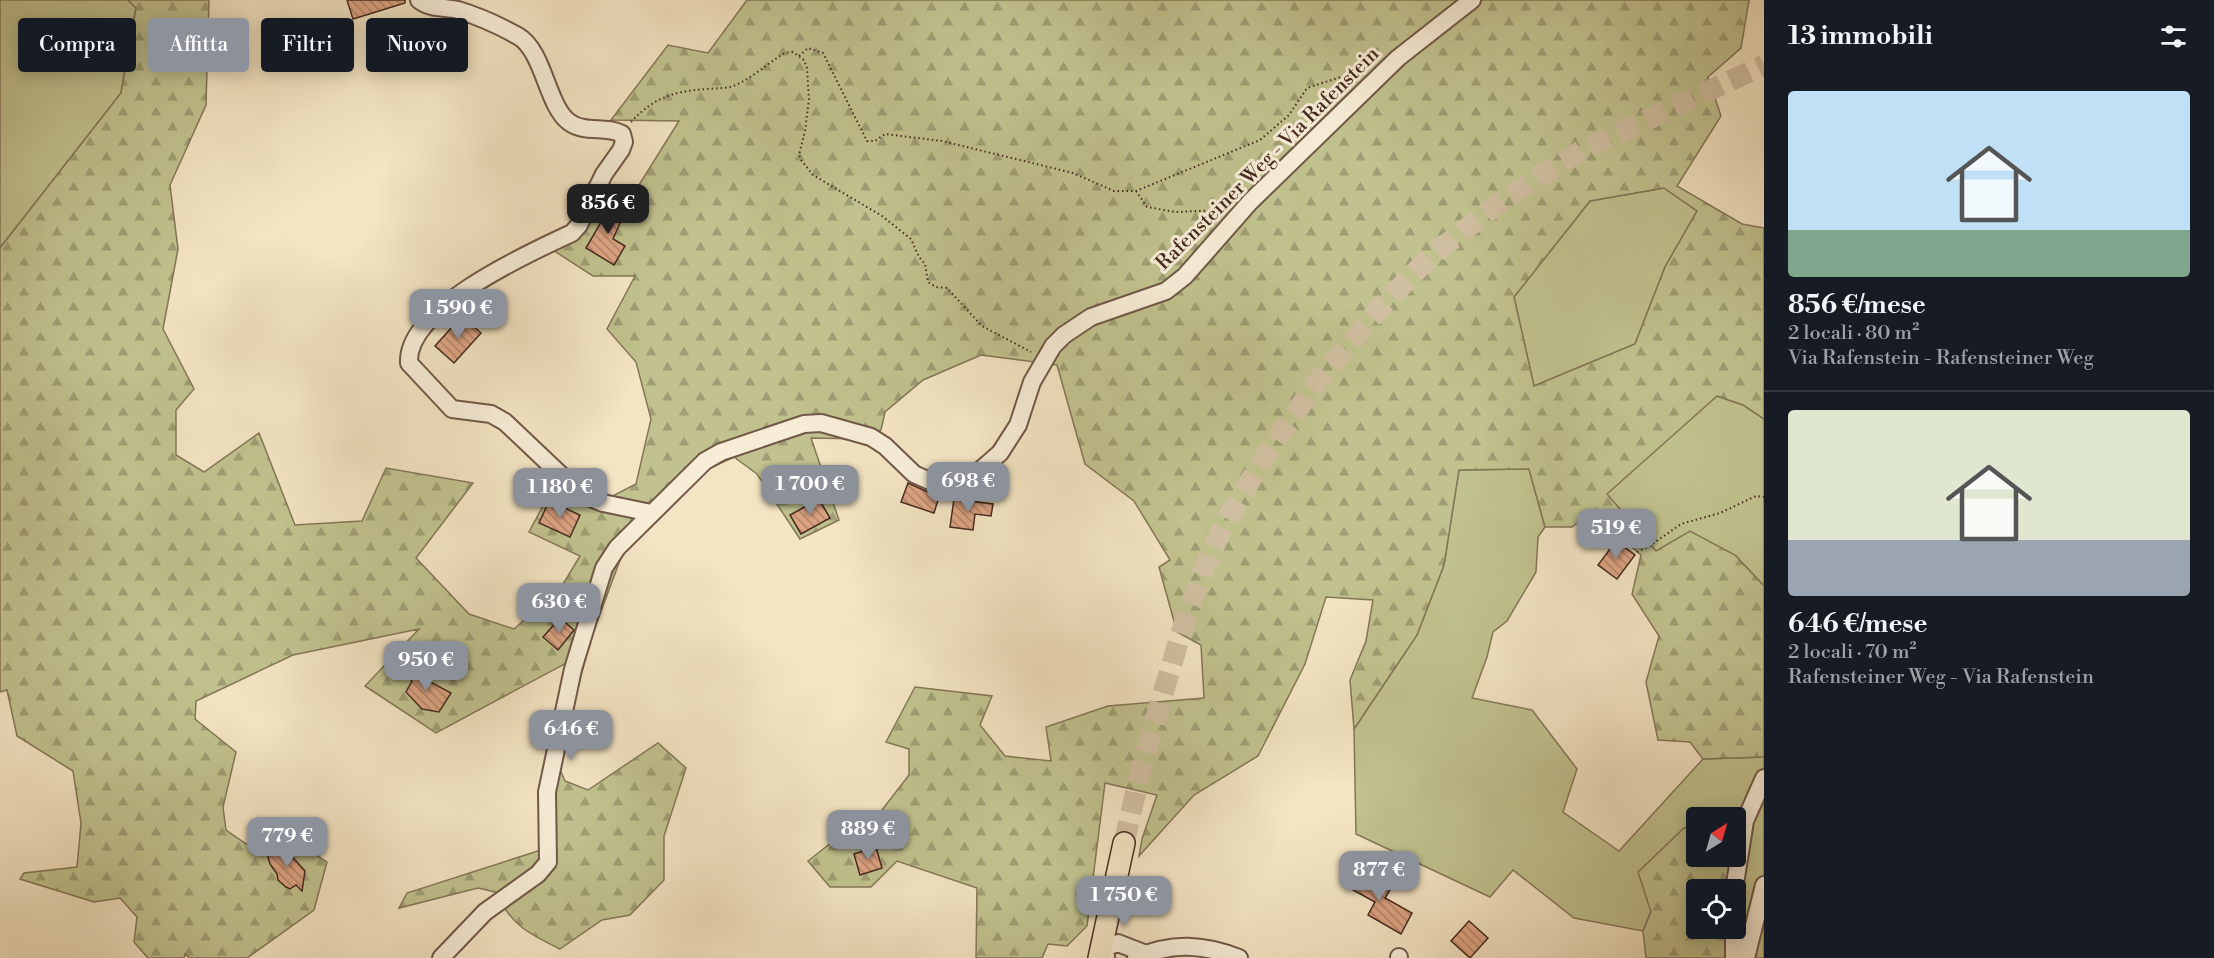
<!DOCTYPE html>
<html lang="it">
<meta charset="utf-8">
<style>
:root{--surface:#171b24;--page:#20242c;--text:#f1f3f6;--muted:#9ea1a6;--line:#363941;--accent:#8c9099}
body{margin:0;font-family:"Libre Bodoni",serif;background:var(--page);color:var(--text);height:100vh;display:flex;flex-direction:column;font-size:22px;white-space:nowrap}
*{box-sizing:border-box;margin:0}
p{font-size:20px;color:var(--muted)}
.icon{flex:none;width:33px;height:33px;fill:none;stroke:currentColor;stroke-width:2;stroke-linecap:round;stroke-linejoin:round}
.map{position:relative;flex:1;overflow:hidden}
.drawer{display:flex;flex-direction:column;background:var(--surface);width:450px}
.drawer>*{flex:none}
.hud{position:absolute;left:18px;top:18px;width:570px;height:54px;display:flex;gap:12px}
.needle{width:39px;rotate:37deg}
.controls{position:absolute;left:1686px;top:807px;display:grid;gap:12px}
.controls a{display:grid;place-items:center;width:60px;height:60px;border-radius:6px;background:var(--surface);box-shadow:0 3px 15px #0003;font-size:30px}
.price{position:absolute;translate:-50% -51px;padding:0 14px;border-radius:12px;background:var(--accent);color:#fff;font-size:20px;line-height:39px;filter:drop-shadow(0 2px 3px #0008)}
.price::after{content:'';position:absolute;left:50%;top:36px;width:18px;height:14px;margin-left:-9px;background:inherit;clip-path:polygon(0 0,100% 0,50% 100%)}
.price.active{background:#222;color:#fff}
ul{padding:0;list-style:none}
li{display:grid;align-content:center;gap:12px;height:318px;padding:0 24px}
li+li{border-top:2px solid var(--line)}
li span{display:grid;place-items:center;height:186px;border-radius:6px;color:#555}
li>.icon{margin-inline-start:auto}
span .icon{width:108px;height:108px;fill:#fffc;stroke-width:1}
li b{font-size:26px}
h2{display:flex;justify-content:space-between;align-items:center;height:72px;padding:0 24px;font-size:26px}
.chip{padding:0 21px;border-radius:6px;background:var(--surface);box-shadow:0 3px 15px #0003;font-size:21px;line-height:54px}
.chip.active{background:var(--accent);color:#fff}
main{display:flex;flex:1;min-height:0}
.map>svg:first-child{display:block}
.grass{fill:#c1c28f;stroke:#847657;stroke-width:1.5}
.forest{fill:url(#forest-firs);stroke:#847657;stroke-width:1.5;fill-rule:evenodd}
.building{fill:url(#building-back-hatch);stroke:#462a1f;stroke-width:1.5}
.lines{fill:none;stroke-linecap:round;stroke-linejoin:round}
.major-tunnel{stroke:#d0bfa1;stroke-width:21;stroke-dasharray:21 10;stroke-linecap:butt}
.minor-casing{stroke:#715848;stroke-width:20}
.major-casing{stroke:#462a1f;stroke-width:24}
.path{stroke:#462a1f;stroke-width:2;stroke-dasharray:1.5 3;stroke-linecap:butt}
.minor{stroke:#f7edd7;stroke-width:16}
.major{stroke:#f3e4c2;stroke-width:21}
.labels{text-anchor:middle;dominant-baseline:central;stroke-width:6;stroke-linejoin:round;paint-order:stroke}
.street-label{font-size:20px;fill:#462a1f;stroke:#f7edd7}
</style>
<main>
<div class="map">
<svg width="1764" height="958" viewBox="0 0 1764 958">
<defs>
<pattern id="forest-firs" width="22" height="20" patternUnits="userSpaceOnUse" patternTransform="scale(1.5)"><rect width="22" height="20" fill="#c1c28f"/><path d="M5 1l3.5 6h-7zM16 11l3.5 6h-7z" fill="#9f9e74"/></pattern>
<pattern id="building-back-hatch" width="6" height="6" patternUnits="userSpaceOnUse" patternTransform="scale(1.5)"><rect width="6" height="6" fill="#dda483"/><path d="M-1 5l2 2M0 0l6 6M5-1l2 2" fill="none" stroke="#b5866b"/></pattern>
</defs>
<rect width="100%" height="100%" fill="#f3e4c2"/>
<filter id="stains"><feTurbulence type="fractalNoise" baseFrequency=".00333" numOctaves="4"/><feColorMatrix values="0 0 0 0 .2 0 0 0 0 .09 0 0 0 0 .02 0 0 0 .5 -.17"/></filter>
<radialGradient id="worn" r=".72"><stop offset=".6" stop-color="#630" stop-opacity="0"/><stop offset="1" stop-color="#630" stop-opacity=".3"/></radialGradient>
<path class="grass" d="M0,0H128L136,8L121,93L0,248Z
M1664,188L1697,211L1665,267L1635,344L1534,386L1514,297L1590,201Z
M1717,396L1743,405L1764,419V586L1735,555L1656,551L1606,494Z
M1529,469L1545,527L1538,537L1536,572L1507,621L1493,632L1487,657L1472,698L1532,710L1577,769L1563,812L1619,851L1703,759L1764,757V958H1734L1736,890L1745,821L1736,822V818H1696V827L1684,828L1643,931L1574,918L1513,870L1490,897L1356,834L1354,729L1417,635L1444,565L1459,470Z"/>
<path class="forest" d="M128,0H209L206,105L170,185L178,249L163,329L194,389L176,410V455L204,472L259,433L295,525L362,521L386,468L473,483L416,558L469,614L514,629L562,586L580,556L529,532L558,478L605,500L636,484L651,419L636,362L607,329L635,276H593L542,243L578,219L589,183L629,201L679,121L611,120L668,45L708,53L747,0H1749L1741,48L1708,77L1721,116L1677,186L1742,224L1764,228V419L1743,405L1717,396L1607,494L1656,551L1690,531L1735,555L1764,586V757L1703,759L1690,742L1658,740L1646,682L1659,636L1632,594L1641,555L1614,532L1596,509L1572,527H1545L1529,469L1459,470L1444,565L1417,635L1354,729L1350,680L1366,641L1373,600L1326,597L1305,664L1258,756L1194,795L1139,856L1142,839L1157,795L1105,783L1087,926L1067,946L1048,944L1042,958H976L977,888L897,861L871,887H830L808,861L836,839L862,836L909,775V749L886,742L915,687L992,696L980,725L1005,756L1051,761L1046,727L1108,706L1204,698L1201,645L1177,632L1159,567L1170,560L1134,501L1085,464L1057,365L981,355L923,380L885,412L881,430L864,439L811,438L839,520L800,539L757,474L734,457L708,469L622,555L590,641L558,765L565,781L588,790L658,743L686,768L664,836V880L630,915L602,920L560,949C529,934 511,925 495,892L478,888L399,908L407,893L541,850L568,662L436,733L365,686L419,629L293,655L196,701L195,719L236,752L223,807L226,830L255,850L276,829L327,862L314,910L247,958H190L185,954L184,958H148L134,942L137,917L120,898L94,902L20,879L24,873L77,867L81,823L73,771L17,736L7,690L0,692V248L121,93L136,8ZM1664,188L1697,211L1665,267L1635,344L1534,386L1514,297L1590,201Z
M1745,821L1734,889L1696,890V928L1734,929V958H1646L1643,931L1651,912L1638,872L1684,828L1696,827V856H1736V822Z"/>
<path class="building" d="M347,0H405V3L353,19Z
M603,202L625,212L613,239L625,246L614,265L586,248L604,217L598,214Z
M462,316L481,333L454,363L435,346Z
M908,483L930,493L940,494L934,513L901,502Z
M819,499L830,518L801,534L790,515Z
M954,499L993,504L991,516L975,514L973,530L950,527Z
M549,501L580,515L570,537L539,523Z
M1616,541L1635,555L1617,579L1598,565Z
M560,618L574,630L558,650L543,637Z
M416,668L423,678L451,693L439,712L422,709L406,692L412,681L405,671Z
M280,843L305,871L302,891L296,885L290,889L286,887L278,880L277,874L270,864L268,857Z
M876,847L882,868L860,875L854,854Z
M1353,869L1390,890L1385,898L1412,913L1401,934L1368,915L1375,902L1344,885Z
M1469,921L1488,938L1470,958L1451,941Z"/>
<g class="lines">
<path class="major-tunnel" d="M1124,843L1143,761L1184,623L1202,573L1225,522L1266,455L1318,381L1380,308L1430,257L1500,202L1584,149L1764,65"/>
<g class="minor-casing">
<path id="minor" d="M419,0C430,9 445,7 458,10C478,16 500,26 518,36C544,51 547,106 569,122C585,134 606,125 622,134L624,142L621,150L604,174L579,225L572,233C529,253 406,308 409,363L452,409L491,414L505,422L581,494L603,503L651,513
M1734,890L1745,821L1764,778
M1734,928V958
M1106,956L1101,949L1118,943L1146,954
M1399,957V958
M441,958L485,912L538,874L548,862L547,792L573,669L604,568L617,548L705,461L721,452L804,424L821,423L871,437L885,446L914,474L934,483L953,485L968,481L1000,453L1018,425L1032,382L1053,346L1064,335L1091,317L1166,291L1185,276L1250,202L1398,58L1472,0
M1136,958C1172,942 1203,944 1239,958
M1746,958L1764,885"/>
</g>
<g class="major-casing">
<path id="major" d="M1099,958L1124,843"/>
</g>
<path class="path" d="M799,56L808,48L823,53L867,141H875L885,134L942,141L1073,173L1114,191H1136L1260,140L1289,115L1307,88L1365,69
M631,122C653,98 674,91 706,89C717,88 728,89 738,84C755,76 769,62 785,53L793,52L804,60L807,68L809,99L805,131L799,155L801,160L813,175L882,216L911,239L919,257L925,264L928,282L936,287L947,288L982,326L1031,352
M1136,191L1147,207L1175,212L1223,210
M1637,552L1651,545L1681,524L1720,513L1756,496L1764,497"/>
<use href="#minor" class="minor"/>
<use href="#major" class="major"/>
</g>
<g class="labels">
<g class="street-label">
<text transform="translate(1268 159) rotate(-45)">Rafensteiner Weg - Via Rafenstein</text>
</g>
</g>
<rect width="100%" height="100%" filter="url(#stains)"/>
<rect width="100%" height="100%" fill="url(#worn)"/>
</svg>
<div class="controls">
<a><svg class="needle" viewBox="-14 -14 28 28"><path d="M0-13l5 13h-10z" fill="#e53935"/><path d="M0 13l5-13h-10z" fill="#9ea1a6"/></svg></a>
<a><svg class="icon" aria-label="locate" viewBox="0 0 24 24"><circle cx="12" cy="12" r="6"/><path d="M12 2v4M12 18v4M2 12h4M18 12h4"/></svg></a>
</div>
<b class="price active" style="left:608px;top:235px">856 €</b>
<b class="price" style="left:458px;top:340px">1 590 €</b>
<b class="price" style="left:968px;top:513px">698 €</b>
<b class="price" style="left:810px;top:516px">1 700 €</b>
<b class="price" style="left:560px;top:519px">1 180 €</b>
<b class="price" style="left:1616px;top:560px">519 €</b>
<b class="price" style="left:559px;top:634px">630 €</b>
<b class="price" style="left:426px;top:692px">950 €</b>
<b class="price" style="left:571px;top:761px">646 €</b>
<b class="price" style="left:868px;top:861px">889 €</b>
<b class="price" style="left:287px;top:868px">779 €</b>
<b class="price" style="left:1379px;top:902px">877 €</b>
<b class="price" style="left:1124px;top:927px">1 750 €</b>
<div class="hud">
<a class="chip">Compra</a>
<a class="chip active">Affitta</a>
<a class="chip">Filtri</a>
<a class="chip">Nuovo</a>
</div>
</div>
<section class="drawer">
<h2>13 immobili<svg class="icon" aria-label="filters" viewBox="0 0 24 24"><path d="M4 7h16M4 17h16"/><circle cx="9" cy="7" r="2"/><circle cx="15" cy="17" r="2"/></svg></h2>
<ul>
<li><span style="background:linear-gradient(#bfe0f5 75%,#7fa58c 0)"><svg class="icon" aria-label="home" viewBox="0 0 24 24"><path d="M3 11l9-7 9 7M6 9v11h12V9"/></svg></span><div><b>856 €/mese</b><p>2 locali · 80 m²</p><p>Via Rafenstein - Rafensteiner Weg</p></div></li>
<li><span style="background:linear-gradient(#dfe7d0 70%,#9aa5b1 0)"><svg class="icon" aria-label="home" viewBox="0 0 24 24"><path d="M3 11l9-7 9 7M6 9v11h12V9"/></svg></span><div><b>646 €/mese</b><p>2 locali · 70 m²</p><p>Rafensteiner Weg - Via Rafenstein</p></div></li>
</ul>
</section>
</main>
